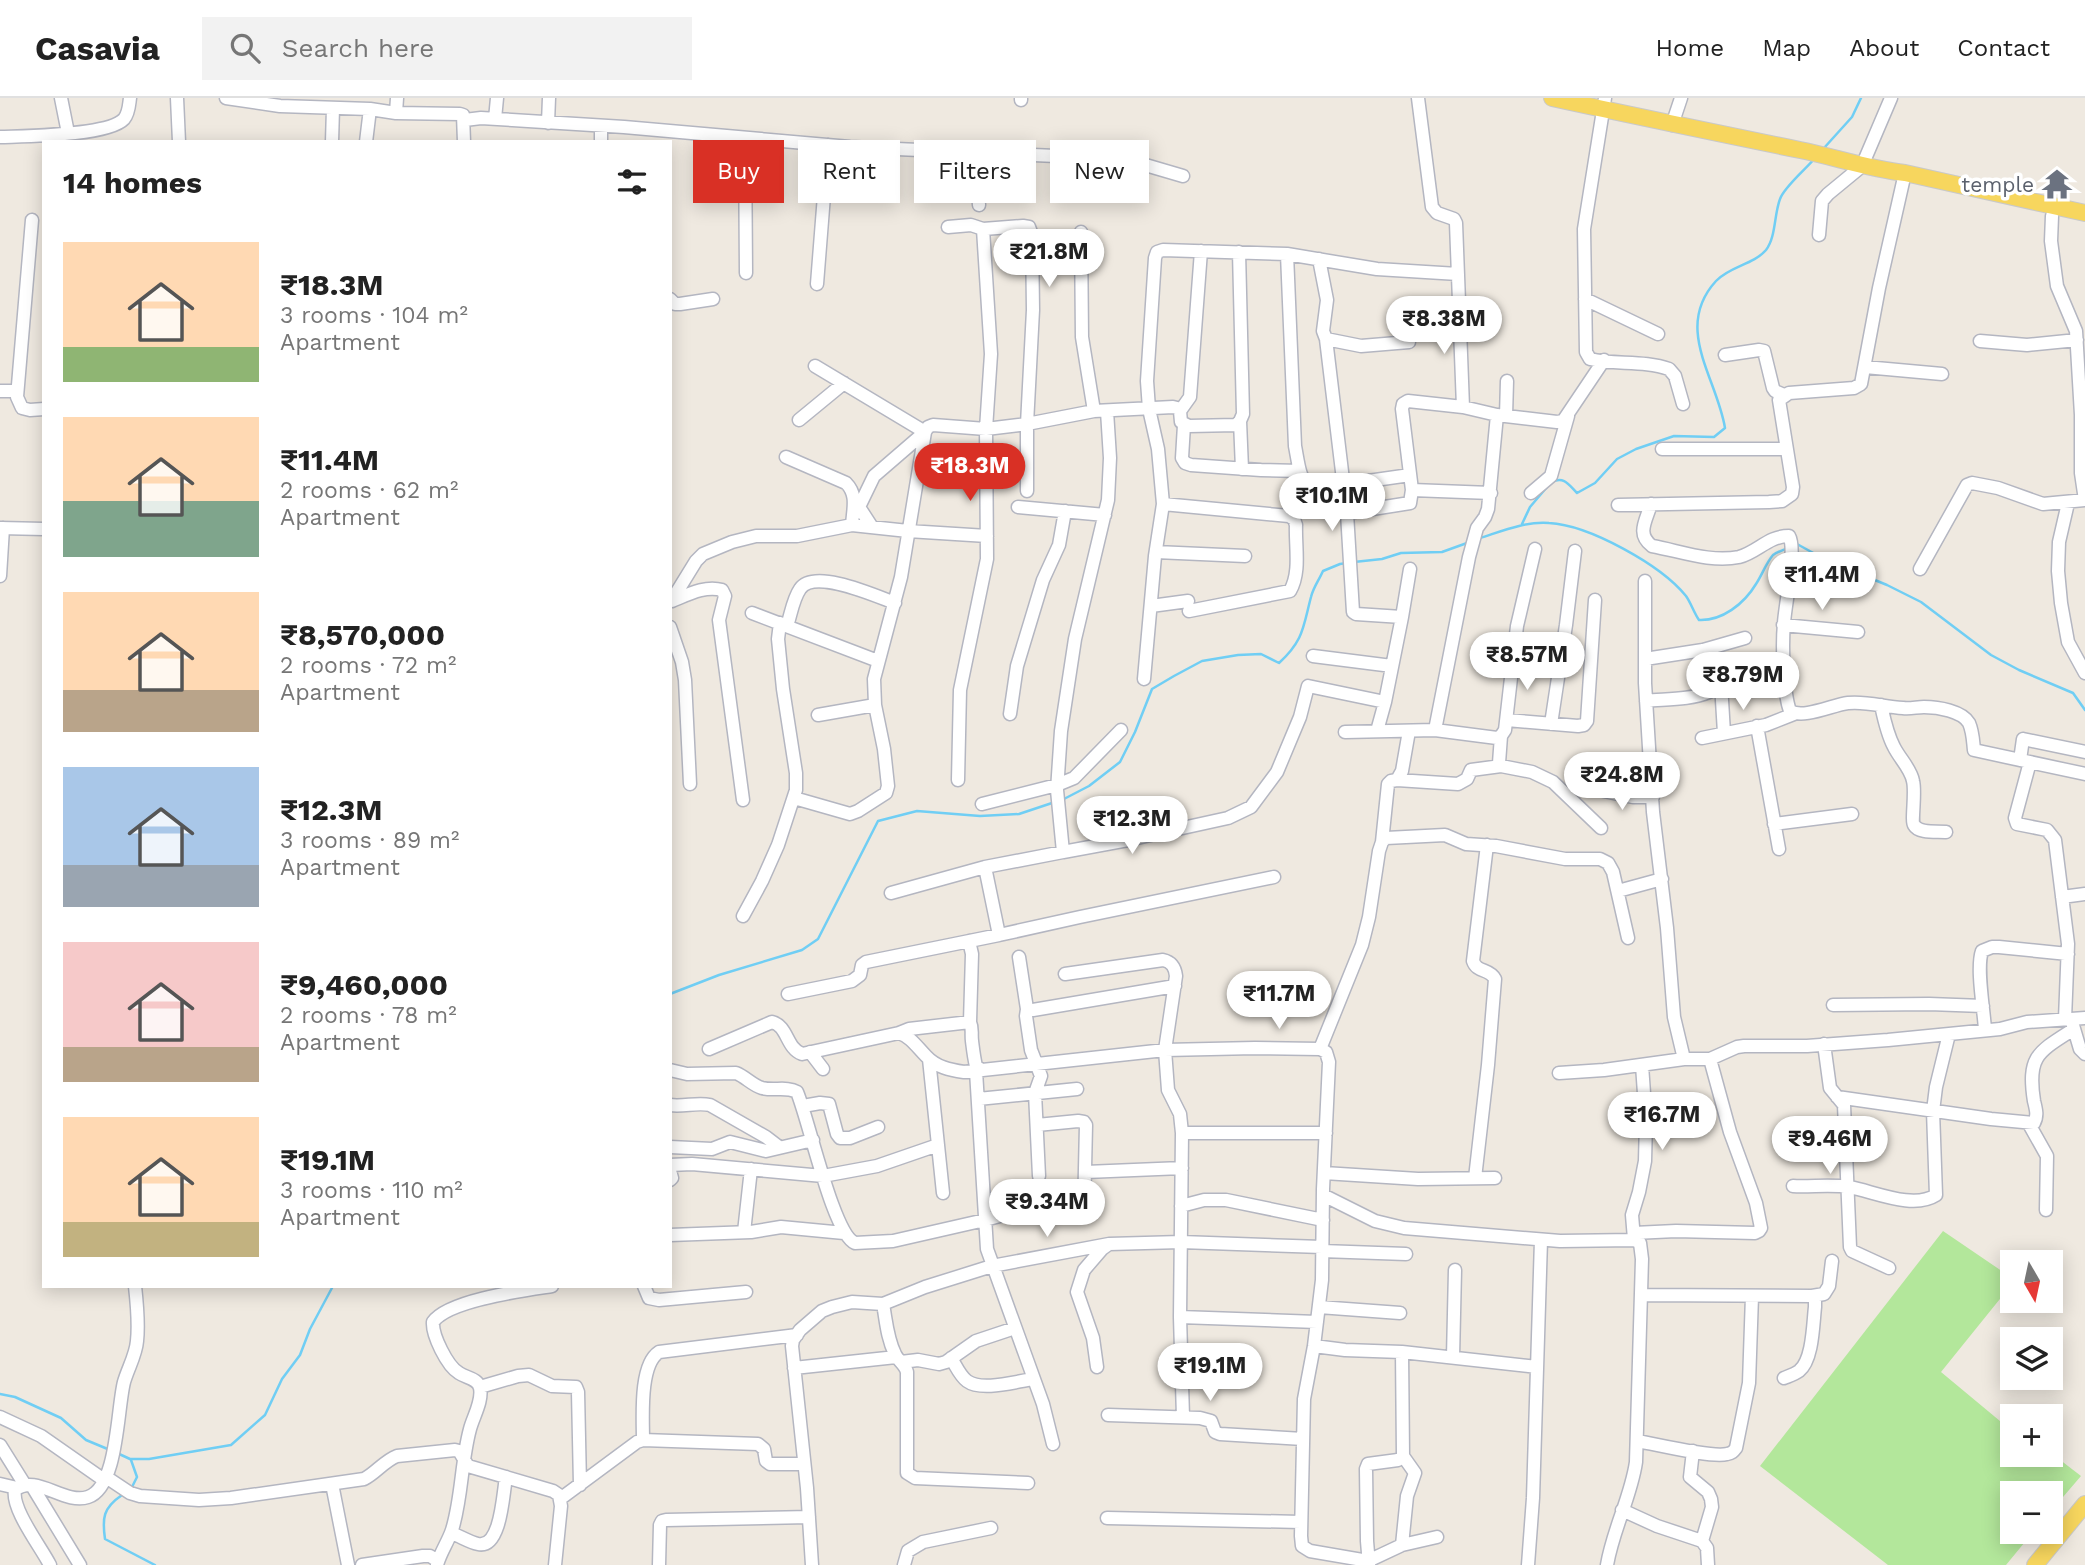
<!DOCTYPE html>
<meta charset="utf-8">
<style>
:root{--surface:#fff;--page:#f2f2f2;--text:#222;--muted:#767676;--line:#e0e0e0;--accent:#d93025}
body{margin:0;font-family:"Work Sans",sans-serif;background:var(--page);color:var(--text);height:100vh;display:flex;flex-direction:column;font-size:26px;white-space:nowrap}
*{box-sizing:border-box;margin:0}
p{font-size:23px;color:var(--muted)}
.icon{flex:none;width:38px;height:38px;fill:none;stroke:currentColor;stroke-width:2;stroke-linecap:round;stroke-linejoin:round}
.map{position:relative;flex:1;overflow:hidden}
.sheet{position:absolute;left:42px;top:42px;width:630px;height:1148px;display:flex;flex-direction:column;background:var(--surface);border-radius:0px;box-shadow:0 4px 18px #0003}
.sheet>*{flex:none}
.banner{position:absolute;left:693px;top:42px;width:665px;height:63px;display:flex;gap:14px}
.needle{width:46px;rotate:171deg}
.tools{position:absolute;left:2000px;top:1152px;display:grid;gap:14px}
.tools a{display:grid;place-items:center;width:63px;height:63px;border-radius:0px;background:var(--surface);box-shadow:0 4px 18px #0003;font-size:35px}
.price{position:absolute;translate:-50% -60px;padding:0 16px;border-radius:24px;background:#fff;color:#222;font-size:23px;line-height:46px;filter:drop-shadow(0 2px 4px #0008)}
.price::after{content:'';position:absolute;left:50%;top:42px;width:21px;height:16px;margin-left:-10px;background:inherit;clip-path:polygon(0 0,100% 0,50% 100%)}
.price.selected{background:var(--accent);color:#fff}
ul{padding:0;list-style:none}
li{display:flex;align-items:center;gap:21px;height:175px;padding:0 21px}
li span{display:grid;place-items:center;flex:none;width:196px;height:140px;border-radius:0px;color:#555}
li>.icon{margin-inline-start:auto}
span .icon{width:84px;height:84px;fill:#fffc;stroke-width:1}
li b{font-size:30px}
h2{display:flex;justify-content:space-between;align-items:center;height:84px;padding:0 21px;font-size:30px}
.pill{padding:0 24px;border-radius:0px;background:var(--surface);box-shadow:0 4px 18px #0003;font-size:24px;line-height:63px}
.pill.selected{background:var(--accent);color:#fff}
header{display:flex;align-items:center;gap:42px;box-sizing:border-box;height:98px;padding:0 35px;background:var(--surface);border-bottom:2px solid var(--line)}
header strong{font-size:33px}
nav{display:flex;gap:38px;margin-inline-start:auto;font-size:24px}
.search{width:490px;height:63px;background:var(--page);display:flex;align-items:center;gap:18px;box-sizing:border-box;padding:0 24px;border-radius:0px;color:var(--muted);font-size:26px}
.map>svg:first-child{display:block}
.green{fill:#b3e79b}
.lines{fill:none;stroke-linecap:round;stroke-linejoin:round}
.stream{stroke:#70cef4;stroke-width:2.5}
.minor-casing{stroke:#b4b6c1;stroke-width:15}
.major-casing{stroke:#c9c9c9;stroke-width:18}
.minor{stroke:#fff;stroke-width:12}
.major{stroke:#f7d65e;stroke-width:16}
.labels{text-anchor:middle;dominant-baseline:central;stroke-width:7;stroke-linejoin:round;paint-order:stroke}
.worship-label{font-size:21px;fill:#5b616d;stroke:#fff;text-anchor:end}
</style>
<header>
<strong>Casavia</strong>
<div class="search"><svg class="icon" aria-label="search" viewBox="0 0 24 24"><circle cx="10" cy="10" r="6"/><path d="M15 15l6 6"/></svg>Search here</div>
<nav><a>Home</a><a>Map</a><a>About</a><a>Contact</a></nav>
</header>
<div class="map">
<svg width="2085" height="1467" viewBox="0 0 2085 1467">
<rect width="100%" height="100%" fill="#efe9e0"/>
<path class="green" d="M1943,1133L2012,1180V1186L1941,1274L2012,1333V1356L2055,1358L2081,1378L2051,1413V1395H2012V1433H2034L2006,1467H1888L1760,1368Z"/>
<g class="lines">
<path class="stream" d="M1824,50L1852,19L1861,0
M1552,384C1564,378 1569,387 1577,395L1595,385L1617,361L1636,351L1674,338L1714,339L1725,330C1717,280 1673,230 1716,183C1730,168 1753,167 1766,152C1776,139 1774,117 1780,101C1784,89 1806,71 1815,60
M1522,426L1530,409L1547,389
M1480,440C1502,433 1526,423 1549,425C1589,427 1661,467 1686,498C1691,505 1694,515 1699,522C1722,523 1744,506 1756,486C1762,477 1766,465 1773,457C1777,454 1783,452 1788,450
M1797,446L1826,462L1887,487L1921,504L1991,557L2019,572L2073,595L2085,612
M1354,464L1382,461L1401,455L1442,454L1467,445
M1062,702L1089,688L1120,664L1135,634L1152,591L1174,578L1202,563L1238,557L1261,556L1279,565C1304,542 1303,529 1311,499C1313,490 1319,482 1323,473L1340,466L1347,465
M670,896L719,877L802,852L818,841L878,723L917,713L980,718L1019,716L1052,705
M0,1296L15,1299L61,1320L86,1342L110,1352
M117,1355L130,1361H149L231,1347L265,1317L282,1281L300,1257L310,1231L333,1188
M131,1362L137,1379L131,1391
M122,1397C103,1410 102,1420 105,1441L155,1467"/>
<g class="minor-casing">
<path id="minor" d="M61,0L68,35
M177,0L179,44
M226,0L280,8L370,11L396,15L460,16L463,17L464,44
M1021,0V2
M1418,0L1432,109L1437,115L1454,121L1456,125L1463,309L1497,317L1557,324L1563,323L1604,262
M1605,0L1584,131L1586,254L1590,261C1615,267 1644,262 1669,271L1675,278L1683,306
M396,15L397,0
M495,21L497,0
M465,22L481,20L624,29L850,49L1125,61L1183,78
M548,25L549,0
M1672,27L1681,0
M601,28V44
M0,39C25,38 108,38 124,21C129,15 129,7 130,0
M745,40L746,175
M332,44L333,10
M366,44L370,11
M975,54L979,107
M2052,118L2051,143L2057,188L2076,233L2081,317V375L2085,402
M32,122L17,299L22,310L30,312L44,311
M948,129L971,127L983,131L991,256L986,331L987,461L960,592L958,682
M983,131L1023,128L1029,129L1032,137L1033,212L1027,326V393
M1081,134L1082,239L1094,313L1173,309L1177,310L1180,313L1181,324L1189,328L1236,327L1240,323L1243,316L1239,154
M1819,137L1822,103L1828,96L1862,68L1891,0
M1287,156L1295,348C1298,363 1299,378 1308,391H1312L1410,377
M1319,161L1327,202L1323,233L1326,241L1361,248L1409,244
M817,186L828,47
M670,201L675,206H680L713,201
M1585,201L1658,236
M1326,241L1347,415L1410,405L1412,392L1402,311L1403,306L1408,303L1463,309
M1980,243L2027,247L2077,242
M1725,257L1759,252L1764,253L1773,290L1775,293L1784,297
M815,268L925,334L874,378L859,409L872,429
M1865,269L1942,276
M0,293H17
M1107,313L1110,360L1108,402L1075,541L1061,633L1057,692L1063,754L1128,742L1228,720L1251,709L1277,674L1300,619L1308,588L1385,604
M1180,313L1190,299L1201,153
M1506,318L1507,283
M799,322L844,285
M1240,323L1242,371
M1184,327L1182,360L1185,365L1191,367L1261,372L1300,373
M1662,351H1786
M786,359L846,385C858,397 853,411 852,427
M1412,392L1491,395
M1531,395L1551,378L1568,318
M2068,405L2059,444L2058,473L2061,505L2068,544L2085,575
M1163,406L1289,418L1294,421L1296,427C1295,448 1301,474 1290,493L1189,513
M1651,406C1646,423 1636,436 1652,448C1680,453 1711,465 1739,459C1758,454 1768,438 1789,438C1797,451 1785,507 1784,525C1782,546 1783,594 1790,613C1804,621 1832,607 1848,605C1867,603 1884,609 1903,610C1910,611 1917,609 1924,609C1938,609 1962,613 1969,625C1973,634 1973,643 1974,652L2085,676
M1618,407L1769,404L1782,403L1792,396L1793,389L1779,302L1789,295L1854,290L1861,286L1879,190L1905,75
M1018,409L1105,417
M1347,415L1353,514L1356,516L1402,519L1410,471
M0,430L44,431
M1156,454L1245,458
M1920,471L1967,387L1972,385L1998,390L2043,406L2085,402
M0,478L3,430
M1645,483V585L1653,714L1667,830L1674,919L1684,961
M672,502L696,463L703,456L732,444L756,438H797L852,427L908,433L987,438
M672,503C687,497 705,487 722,492L725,498L719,522L743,702
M1151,508L1188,503
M752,515L878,563
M1783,527L1858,534
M787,528C791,516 793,501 800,491C814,470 876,498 895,505
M670,529L682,564L685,582L690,686
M1313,558L1392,568
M1645,561L1703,552L1745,540
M1144,581L1155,458L1163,406L1158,351L1149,311L1147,283L1155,160L1157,154L1163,152L1287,156L1377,171L1458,176
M1721,586L1724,635
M1646,603C1666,601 1690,602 1709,594C1718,590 1723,582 1733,579L1784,565
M1881,607C1884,621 1887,636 1894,649C1900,661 1911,671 1913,683C1916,694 1911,723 1914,727C1919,736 1937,733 1946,734
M1010,616L1017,568L1043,482L1059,447L1065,413
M818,617L875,607
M1507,622L1578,628L1584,627L1587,623L1595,502
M1551,626L1566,527L1575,453
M1757,628L1779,751
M1435,632L1497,640L1501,638L1505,632L1517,528L1535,451
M1377,633L1385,604L1402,519
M1345,634L1435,632L1469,459L1477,430L1485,419L1488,411L1497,317
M1501,638L1499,665L1501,668L1532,674L1553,684L1601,730
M1702,640L1766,627L1794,616
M2020,662L2023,641L2085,654
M2030,664L2015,720L2017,726L2047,732L2055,742L2068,846L2065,921
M1397,682L1402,673L1409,633
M1594,691L1633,699H1653
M794,700L850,716L858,713L886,695L888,688L884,651L875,607L874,581L901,479L925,334L928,329L933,327L986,331L1027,326L1094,313
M982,706L1057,687L1074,680L1121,632
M1774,726L1852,716
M1382,744L1388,686L1391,683L1397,682L1458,686L1467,681L1471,672L1501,668
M985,769L999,837L1080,819L1274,779
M1618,793L1662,781
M891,795L985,769L1063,754
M2062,799L2085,796
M743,818L762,783L778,747L796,692V675L783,591L778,541L780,525
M969,843L972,856L970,924C973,931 971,935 972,943C973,951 974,960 976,968L980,971L976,973L987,1151L1043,1306L1053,1346
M1019,859L1027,911L1026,918L1031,952L1041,978L1035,995L1039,1078
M1065,876L1163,862C1172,864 1175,869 1176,878L1165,952L1168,992L1180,1016L1182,1035L1180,1219L1183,1319
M788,896L852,883L860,877L862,867L866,864L999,837
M1833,907L1929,906L1983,908
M1033,912L1175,888
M2072,924L2080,951L2085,956
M1985,932C1984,912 1976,870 1982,853L1992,849H1999L2068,856
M899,935L909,931L970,924
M1824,946L1830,990L1844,1007L1850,1149L1852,1153L1889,1170
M709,951L772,924C788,928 786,950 802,956L899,935C911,939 917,949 926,958C936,969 950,972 964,974L1165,952L1255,950L1320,951L1326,954L1329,964L1323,1091L1322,1182L1314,1248L1304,1301L1301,1438L1302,1448L1310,1453L1368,1463L1402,1447L1437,1439
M1320,951L1362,847L1369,819L1379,753L1382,744L1386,740L1445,737L1466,746L1496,748L1565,761H1600L1608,765L1613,774L1628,840
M810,954L823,971
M929,961L943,1095
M670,972L687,976L736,975C746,979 752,987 762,990C774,993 787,988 797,994C809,1022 833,1136 855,1145L893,1143L985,1122L1044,1106
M1559,975L1604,972L1684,961H1710L1737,949L1744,948H1807L1888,942L2000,931L2027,924L2085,920
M1837,999L1991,1021L2034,1025C2038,1018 2036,1011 2034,1003C2027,958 2038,954 2074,931
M978,1001L1077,991
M670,1007C684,1009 697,1004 710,1007L766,1039L779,1049
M803,1008L820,1005L829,1006L837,1036L840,1040H850L878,1029
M2029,1026L2047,1058L2046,1112
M1037,1027L1078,1023L1084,1024L1086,1027L1084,1114
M1182,1035H1326
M670,1049L712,1051L730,1044L766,1053L813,1042
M670,1067L692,1066L823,1078L877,1068L938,1047
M670,1073L672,1080L670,1082
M1086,1074L1182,1070
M1324,1075L1418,1081L1495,1080
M1475,1080L1488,967L1495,881C1489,870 1477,875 1473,863L1487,747
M1793,1088C1811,1089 1831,1086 1849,1089C1873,1093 1913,1112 1936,1097L1933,1013L1936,989L1949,936
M1323,1097L1375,1123L1404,1130L1560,1143L1634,1142L1640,1145L1642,1161L1636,1364C1631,1399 1613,1431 1607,1467
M1181,1108L1204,1102H1226L1323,1122
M744,1134L751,1071
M1634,1135L1676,1133L1755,1135L1759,1133L1761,1130L1756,1105L1730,1034L1710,961
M670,1137L751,1134L781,1129L844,1135
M1634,1141L1632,1117L1639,1094L1645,1063L1646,1024L1642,967
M1322,1153L1406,1156
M644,1188L649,1200L659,1202L746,1194
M1641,1197L1812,1198L1815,1201V1209C1813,1226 1813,1262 1799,1273C1795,1276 1789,1278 1784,1280
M1812,1198L1824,1196L1829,1188L1832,1163
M883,1206C886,1222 887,1240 895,1256C898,1263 905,1266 907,1274V1375L915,1380L1028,1385
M1319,1209L1400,1215
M1180,1219L1317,1224
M1314,1248L1345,1252L1402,1254L1537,1269
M1453,1259L1455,1172
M951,1260C956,1268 960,1278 967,1283C982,1294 1017,1283 1034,1281
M901,1264L918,1262L939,1266L946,1264L976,1243L1015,1230
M1097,1269L1093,1240L1077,1194L1084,1172L1102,1151L1109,1146L1181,1144L1322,1149
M794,1270L896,1259
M480,1289L518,1278L529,1277L552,1288L576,1289L578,1294L580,1387
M1108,1317L1200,1320L1211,1323L1215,1334L1220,1336L1303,1341
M0,1319L41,1338L104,1382
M643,1342C643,1320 639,1267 659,1254L797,1237
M1637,1343C1656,1346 1711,1360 1727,1356C1732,1355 1733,1354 1736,1350L1749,1285L1752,1198
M0,1347L25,1387
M1693,1353L1690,1379L1708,1394L1711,1401L1712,1409L1702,1443
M106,1379L130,1395L140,1398L199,1402L231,1400L364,1381C376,1375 384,1363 397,1358L455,1352L459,1353L468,1368L553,1393L559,1397L561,1408L555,1467
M0,1386L17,1390
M332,1386L348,1467
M32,1388L80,1467
M560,1401L637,1344L643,1342L758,1346L764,1351L766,1363L770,1366H804
M1622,1412L1657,1428L1702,1443L1707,1450L1708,1467
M1107,1420L1301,1424
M451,1435C460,1438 469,1444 478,1446C501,1451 503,1396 506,1379
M1402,1447L1407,1398L1415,1375L1403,1358
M50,1467C41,1449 11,1411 15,1392C36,1375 64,1407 88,1399C118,1389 117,1311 124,1284C128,1270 136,1257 137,1243C139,1225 137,1206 135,1188
M362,1467L423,1458H430L438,1463
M437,1467C440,1455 448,1444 452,1432C462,1400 461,1364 470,1331C473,1319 483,1303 480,1290C478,1280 466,1280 459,1275C447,1268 432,1237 433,1224C448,1202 526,1192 552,1188
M659,1467L660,1427L662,1423L666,1422L809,1419
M812,1467L807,1390L792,1248L793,1242L800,1232L822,1213L832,1209L852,1204L883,1206L925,1189L992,1168L1109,1146
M904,1467L908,1453L923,1444L991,1430
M1369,1467L1367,1443L1366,1371L1368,1366L1398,1362L1403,1358L1402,1254
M1528,1467L1533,1400L1541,1142"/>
</g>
<g class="major-casing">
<path id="major" d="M1552,0C1634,18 1717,35 1800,52C1835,59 1869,71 1905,75L2085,115
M2035,1467L2085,1406"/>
</g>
<use href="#minor" class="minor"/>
<use href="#major" class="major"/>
</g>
<defs>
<g id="temple-bare" transform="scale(2.415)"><path d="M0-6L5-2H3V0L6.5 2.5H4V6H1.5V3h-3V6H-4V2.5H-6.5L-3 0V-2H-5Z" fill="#6b7280" stroke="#fff" stroke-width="2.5" paint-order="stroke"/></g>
</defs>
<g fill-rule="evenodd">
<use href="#temple-bare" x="2057" y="86"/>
</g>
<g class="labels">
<g class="worship-label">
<text x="2034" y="86">temple</text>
</g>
</g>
</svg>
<div class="tools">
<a><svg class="needle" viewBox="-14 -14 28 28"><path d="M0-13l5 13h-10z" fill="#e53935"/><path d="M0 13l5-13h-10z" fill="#767676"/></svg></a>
<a><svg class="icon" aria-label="layers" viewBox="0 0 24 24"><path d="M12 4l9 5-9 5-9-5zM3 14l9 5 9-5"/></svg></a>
<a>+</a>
<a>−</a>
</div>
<b class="price" style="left:1049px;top:191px">₹21.8M</b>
<b class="price" style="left:1444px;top:258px">₹8.38M</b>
<b class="price selected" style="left:970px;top:405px">₹18.3M</b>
<b class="price" style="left:1332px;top:435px">₹10.1M</b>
<b class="price" style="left:1822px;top:514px">₹11.4M</b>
<b class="price" style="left:1527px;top:594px">₹8.57M</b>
<b class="price" style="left:1743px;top:614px">₹8.79M</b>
<b class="price" style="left:1622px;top:714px">₹24.8M</b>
<b class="price" style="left:1132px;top:758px">₹12.3M</b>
<b class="price" style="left:1279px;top:933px">₹11.7M</b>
<b class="price" style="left:1662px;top:1054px">₹16.7M</b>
<b class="price" style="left:1830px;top:1078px">₹9.46M</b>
<b class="price" style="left:1047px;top:1141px">₹9.34M</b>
<b class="price" style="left:1210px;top:1305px">₹19.1M</b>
<div class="banner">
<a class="pill selected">Buy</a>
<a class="pill">Rent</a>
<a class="pill">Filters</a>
<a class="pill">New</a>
</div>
<section class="sheet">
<h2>14 homes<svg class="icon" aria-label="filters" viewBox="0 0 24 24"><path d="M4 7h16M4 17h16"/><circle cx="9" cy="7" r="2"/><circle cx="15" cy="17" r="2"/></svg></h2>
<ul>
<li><span style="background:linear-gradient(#ffd9b3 75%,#8fb573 0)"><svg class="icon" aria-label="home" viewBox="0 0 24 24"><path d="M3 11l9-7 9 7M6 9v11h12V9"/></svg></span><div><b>₹18.3M</b><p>3 rooms · 104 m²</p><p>Apartment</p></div></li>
<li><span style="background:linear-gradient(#ffd9b3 60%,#7fa58c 0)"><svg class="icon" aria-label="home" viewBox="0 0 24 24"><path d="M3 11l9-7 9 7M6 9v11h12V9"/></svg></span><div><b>₹11.4M</b><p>2 rooms · 62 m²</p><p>Apartment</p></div></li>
<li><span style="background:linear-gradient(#ffd9b3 70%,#b9a48a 0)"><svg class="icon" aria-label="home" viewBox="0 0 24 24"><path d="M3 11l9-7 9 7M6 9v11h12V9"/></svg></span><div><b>₹8,570,000</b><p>2 rooms · 72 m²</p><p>Apartment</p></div></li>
<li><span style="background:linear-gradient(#a9c7e8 70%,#9aa5b1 0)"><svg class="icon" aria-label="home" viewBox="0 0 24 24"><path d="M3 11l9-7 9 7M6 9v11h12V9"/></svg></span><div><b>₹12.3M</b><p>3 rooms · 89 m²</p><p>Apartment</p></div></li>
<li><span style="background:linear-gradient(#f6c9c9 75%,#b9a48a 0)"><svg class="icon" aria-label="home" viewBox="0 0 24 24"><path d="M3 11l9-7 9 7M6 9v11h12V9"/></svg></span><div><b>₹9,460,000</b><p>2 rooms · 78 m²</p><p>Apartment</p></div></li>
<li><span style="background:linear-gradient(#ffd9b3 75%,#c2b280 0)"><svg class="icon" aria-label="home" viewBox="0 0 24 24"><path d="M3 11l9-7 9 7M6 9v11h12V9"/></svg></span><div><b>₹19.1M</b><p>3 rooms · 110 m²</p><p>Apartment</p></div></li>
</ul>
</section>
</div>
